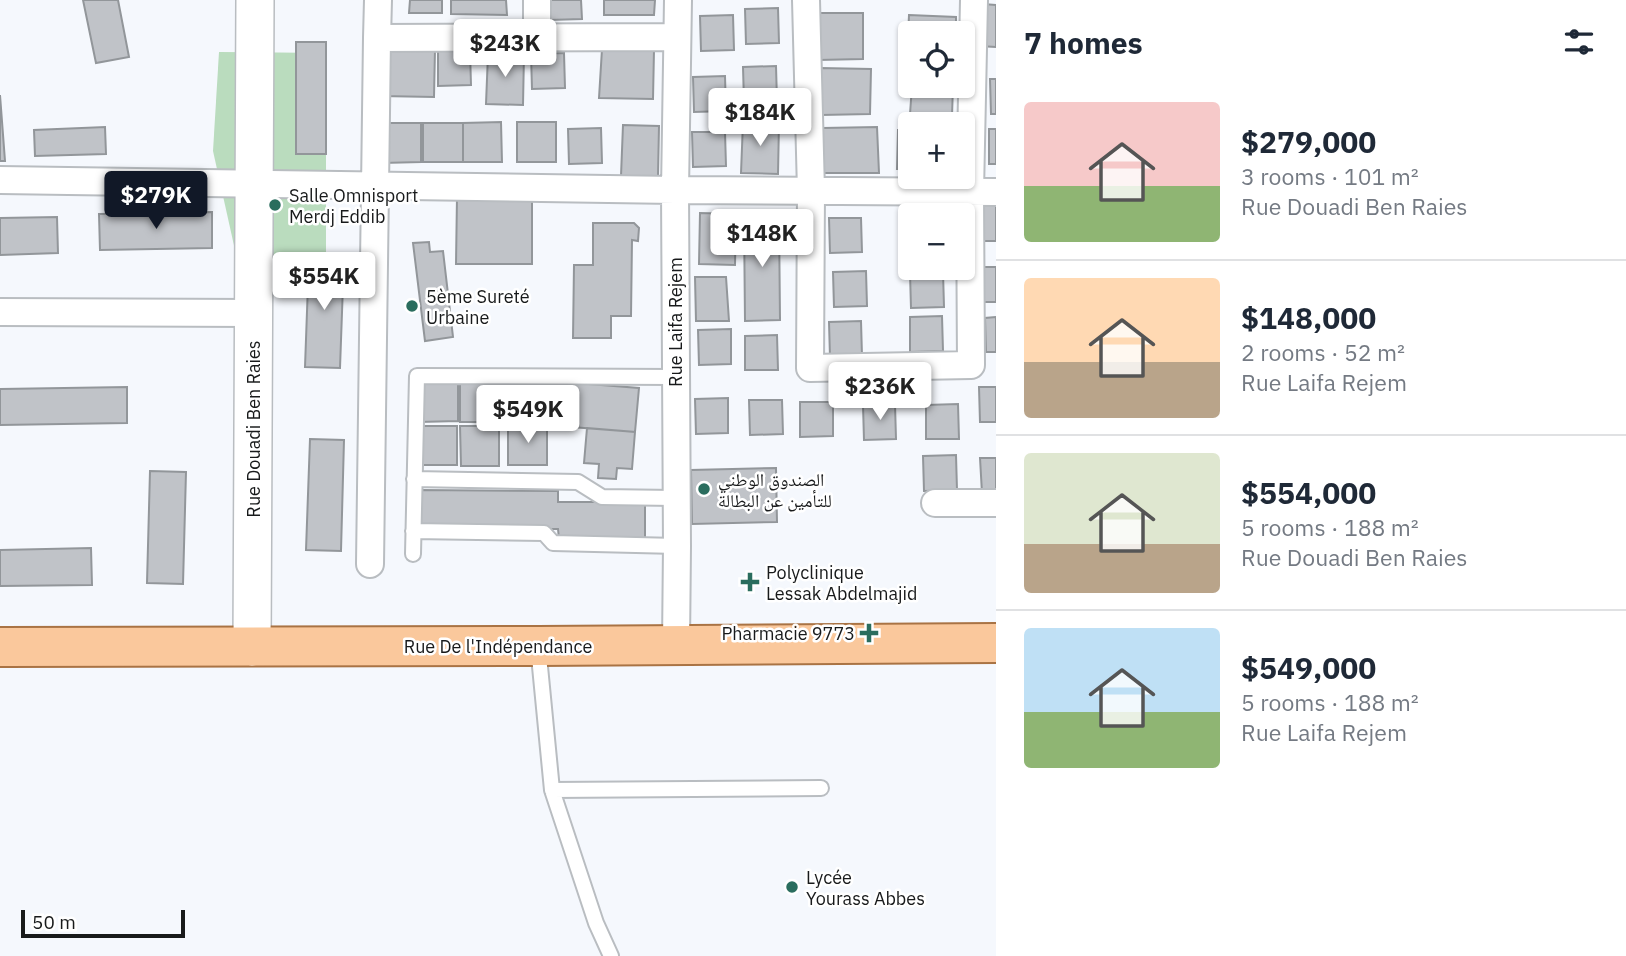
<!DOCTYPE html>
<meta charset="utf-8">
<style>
:root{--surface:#fff;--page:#f6f6f7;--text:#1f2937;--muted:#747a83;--line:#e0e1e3;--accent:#111827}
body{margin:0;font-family:"IBM Plex Sans","Noto Naskh Arabic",sans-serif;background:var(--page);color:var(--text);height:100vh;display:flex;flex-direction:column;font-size:26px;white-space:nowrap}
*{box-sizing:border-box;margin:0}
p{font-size:23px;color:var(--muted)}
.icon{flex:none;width:38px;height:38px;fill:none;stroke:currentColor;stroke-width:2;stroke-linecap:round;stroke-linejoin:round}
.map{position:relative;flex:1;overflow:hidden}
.panel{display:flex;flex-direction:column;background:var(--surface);width:630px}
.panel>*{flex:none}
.tools{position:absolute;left:898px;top:21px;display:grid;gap:14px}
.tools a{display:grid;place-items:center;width:77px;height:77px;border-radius:7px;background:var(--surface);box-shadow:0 2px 5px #0004;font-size:35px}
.scale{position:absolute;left:21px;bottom:18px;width:164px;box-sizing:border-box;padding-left:7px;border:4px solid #181a1b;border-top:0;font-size:19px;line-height:24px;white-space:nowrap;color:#181a1b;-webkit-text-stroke:5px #fff;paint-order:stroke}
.price{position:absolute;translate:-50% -60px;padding:0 16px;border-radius:7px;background:#fff;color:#222;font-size:23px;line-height:46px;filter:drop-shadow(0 2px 4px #0008)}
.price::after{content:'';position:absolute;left:50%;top:42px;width:21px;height:16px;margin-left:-10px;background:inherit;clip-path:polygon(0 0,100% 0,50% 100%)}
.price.selected{background:var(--accent);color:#fff}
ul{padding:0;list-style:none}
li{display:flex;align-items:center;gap:21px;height:175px;padding:0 28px}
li+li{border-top:2px solid var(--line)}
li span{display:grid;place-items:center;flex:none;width:196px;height:140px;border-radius:7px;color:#555}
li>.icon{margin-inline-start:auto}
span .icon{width:84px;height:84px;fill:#fffc;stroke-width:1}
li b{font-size:30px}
h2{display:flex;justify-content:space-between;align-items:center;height:84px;padding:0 28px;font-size:30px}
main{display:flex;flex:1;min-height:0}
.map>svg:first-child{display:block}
.green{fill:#badcbe}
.building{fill:#c0c3c8;stroke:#92969a;stroke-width:2}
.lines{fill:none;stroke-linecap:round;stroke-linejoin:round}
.lane-casing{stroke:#b9bdc1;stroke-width:18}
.street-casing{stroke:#b9bdc1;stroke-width:30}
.secondary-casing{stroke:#b9bdc1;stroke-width:40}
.primary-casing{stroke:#a97344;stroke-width:42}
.lane{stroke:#fff;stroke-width:14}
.street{stroke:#fff;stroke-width:26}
.secondary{stroke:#fff;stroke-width:37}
.primary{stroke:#fac89c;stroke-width:38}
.poi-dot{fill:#2a6d5e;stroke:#fff;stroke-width:2.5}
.labels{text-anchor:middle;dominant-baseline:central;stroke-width:5;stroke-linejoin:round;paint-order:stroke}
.poi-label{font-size:18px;fill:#181a1b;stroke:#fff;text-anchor:start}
.street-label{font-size:18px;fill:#181a1b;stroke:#fff}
</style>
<main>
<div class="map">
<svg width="996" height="956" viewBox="0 0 996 956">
<rect width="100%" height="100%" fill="#f5f8fd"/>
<path class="green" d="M219,52L326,53V260L237,259L213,151Z"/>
<path class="building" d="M83,0H118L129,57L96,63Z
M410,0H442V13H409Z
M451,0H506L507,15L451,14Z
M549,0H581L582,19L549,20Z
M604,0H655L654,15H604Z
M983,4L996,5V47L979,46Z
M778,8L779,43L746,44L745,9Z
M817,13H863V59L818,60Z
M733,15L734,50L701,51L700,16Z
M909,15L956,17V33H910V58H907Z
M296,42H326V154H296Z
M383,48L435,49L434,97L381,96Z
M602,49L654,50L653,99L599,98Z
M438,51H470L471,85L438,86Z
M564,53L565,88L532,89L531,54Z
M488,54H524L523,105L486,104Z
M776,66L777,101L744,102L743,67Z
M820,68L871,69L870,114L821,115Z
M725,76L726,111L694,112L693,77Z
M990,79H996V114H991Z
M912,86H953L952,116L910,114Z
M0,95L5,161H0Z
M501,122L502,162H463V123Z
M517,122H556V162H517Z
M743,122L779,123L778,174L741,173Z
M382,123H421V162L382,163Z
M423,123H463V162H423Z
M623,125L659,126L658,176H621Z
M105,127L106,154L35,156L34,130Z
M877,127L879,173H823V128Z
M601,128L602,163L569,164L568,129Z
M989,129H996V164H989Z
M898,130H910V169H897Z
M692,132H725L726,166L693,167Z
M457,197L532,198V264H456Z
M981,206H996V241H982Z
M212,212V248L100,250L99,214Z
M700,213L736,214L735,265L699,264Z
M57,217L58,253L0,255V218Z
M744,218H779L780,320L745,321Z
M829,218H861L862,252L830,253Z
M593,223H634L639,228L638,241L632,240L631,316H611V338H573L574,265H593Z
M429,242L430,252L443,251L453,337L425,341L413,243Z
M309,256L344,257L340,368L305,367Z
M981,267H996V302H982Z
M866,271L867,306L834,307L833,272Z
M943,272L944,307L911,308L910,273Z
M695,277H726L729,321H696Z
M942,316L943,351L910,352V317Z
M996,317V352H986L985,318Z
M861,321L862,356L830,357L829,322Z
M731,329V364L699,365L698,330Z
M777,335L778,370H745V336Z
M419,382H458V421L419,422Z
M498,382L499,422H460V383Z
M563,382L639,388L635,432L559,426Z
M508,383H547V422L508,423Z
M127,387V423L0,425V389Z
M979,387H996V422H980Z
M728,398V433L696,434L695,399Z
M749,400H782L783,434L750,435Z
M800,402H833V436L800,437Z
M895,404L896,439L864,440L863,405Z
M958,404L959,439H926V405Z
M547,425V465H508V426Z
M418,426H457V465H419Z
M460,426H499V466H461Z
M587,428L635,432L632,469L617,468L616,479L598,478L599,464L584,463Z
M310,439L344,440L341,551L306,550Z
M956,455L957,490L924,491L923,456Z
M980,458H996V493H982Z
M776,468L777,522L692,524L691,470Z
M150,471L186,472L183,584L147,583Z
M419,490L558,491V502H645V540L559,539L558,529H419Z
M91,548L92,585L0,586V550Z"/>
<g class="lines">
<g class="lane-casing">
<path id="lane" d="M414,479L578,482L602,497L675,498
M413,531L544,533L553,543L677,546
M413,554L417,376L675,377
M538,646L552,790L596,923L611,956
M552,790L821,788"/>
</g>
<g class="street-casing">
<path id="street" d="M378,0L377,38L677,37
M806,0L811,191L810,368L971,365L970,192L974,0
M537,37V0
M0,180L675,190L996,192
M0,312L254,313
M935,503H996
M370,564L377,38
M676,644L677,546L675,190L678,0"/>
</g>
<g class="secondary-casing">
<path id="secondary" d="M252,647L255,0"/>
</g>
<g class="primary-casing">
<path id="primary" d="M0,647L538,646L996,643"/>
</g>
<use href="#lane" class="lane"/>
<use href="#street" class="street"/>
<use href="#secondary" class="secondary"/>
<use href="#primary" class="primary"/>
</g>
<g class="poi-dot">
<circle cx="275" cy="205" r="7"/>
<circle cx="412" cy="306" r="7"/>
<circle cx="704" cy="489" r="7"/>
<path d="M746.5 571.5h7v7h7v7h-7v7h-7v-7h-7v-7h7z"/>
<path d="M865.5 622.5h7v7h7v7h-7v7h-7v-7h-7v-7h7z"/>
<circle cx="792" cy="887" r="7"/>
</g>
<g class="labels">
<g class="poi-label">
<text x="289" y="195">Salle Omnisport<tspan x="289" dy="21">Merdj Eddib</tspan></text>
<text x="426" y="296">5ème Sureté<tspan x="426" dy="21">Urbaine</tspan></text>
<text x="718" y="479">الصندوق الوطني<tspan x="718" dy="21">للتأمين عن البطالة</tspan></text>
<text x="766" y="572">Polyclinique<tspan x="766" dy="21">Lessak Abdelmajid</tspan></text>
<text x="855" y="633" text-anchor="end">Pharmacie 9773</text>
<text x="806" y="877">Lycée<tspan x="806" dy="21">Yourass Abbes</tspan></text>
</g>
<g class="street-label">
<text transform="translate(675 322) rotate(-90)">Rue Laifa Rejem</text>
<text transform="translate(253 429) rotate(-90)">Rue Douadi Ben Raies</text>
<text x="498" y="646">Rue De l'Indépendance</text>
</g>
</g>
</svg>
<div class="tools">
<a><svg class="icon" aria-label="locate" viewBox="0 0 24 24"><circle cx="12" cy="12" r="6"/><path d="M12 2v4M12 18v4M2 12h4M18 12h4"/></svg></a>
<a>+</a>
<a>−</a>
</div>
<div class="scale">50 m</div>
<b class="price" style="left:505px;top:79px">$243K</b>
<b class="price" style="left:760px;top:148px">$184K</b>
<b class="price selected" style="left:156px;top:231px">$279K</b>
<b class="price" style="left:762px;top:269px">$148K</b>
<b class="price" style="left:324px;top:312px">$554K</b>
<b class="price" style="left:880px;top:422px">$236K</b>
<b class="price" style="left:528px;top:445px">$549K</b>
</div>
<section class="panel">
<h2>7 homes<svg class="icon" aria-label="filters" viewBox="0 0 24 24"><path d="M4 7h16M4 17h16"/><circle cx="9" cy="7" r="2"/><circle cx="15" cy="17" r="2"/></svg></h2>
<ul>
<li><span style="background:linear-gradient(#f6c9c9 60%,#8fb573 0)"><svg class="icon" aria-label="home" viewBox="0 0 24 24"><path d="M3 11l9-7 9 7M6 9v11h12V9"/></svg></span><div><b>$279,000</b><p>3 rooms · 101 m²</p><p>Rue Douadi Ben Raies</p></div></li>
<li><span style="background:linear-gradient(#ffd9b3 60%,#b9a48a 0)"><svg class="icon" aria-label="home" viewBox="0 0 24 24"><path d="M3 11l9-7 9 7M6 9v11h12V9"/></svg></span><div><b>$148,000</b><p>2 rooms · 52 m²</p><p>Rue Laifa Rejem</p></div></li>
<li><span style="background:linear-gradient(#dfe7d0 65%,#b9a48a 0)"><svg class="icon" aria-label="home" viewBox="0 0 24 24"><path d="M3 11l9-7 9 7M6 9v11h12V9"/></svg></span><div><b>$554,000</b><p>5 rooms · 188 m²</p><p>Rue Douadi Ben Raies</p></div></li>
<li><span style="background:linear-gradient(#bfe0f5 60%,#8fb573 0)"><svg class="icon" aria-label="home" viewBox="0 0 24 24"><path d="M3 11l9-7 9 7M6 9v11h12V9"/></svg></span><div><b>$549,000</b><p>5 rooms · 188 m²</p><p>Rue Laifa Rejem</p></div></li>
</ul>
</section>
</main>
